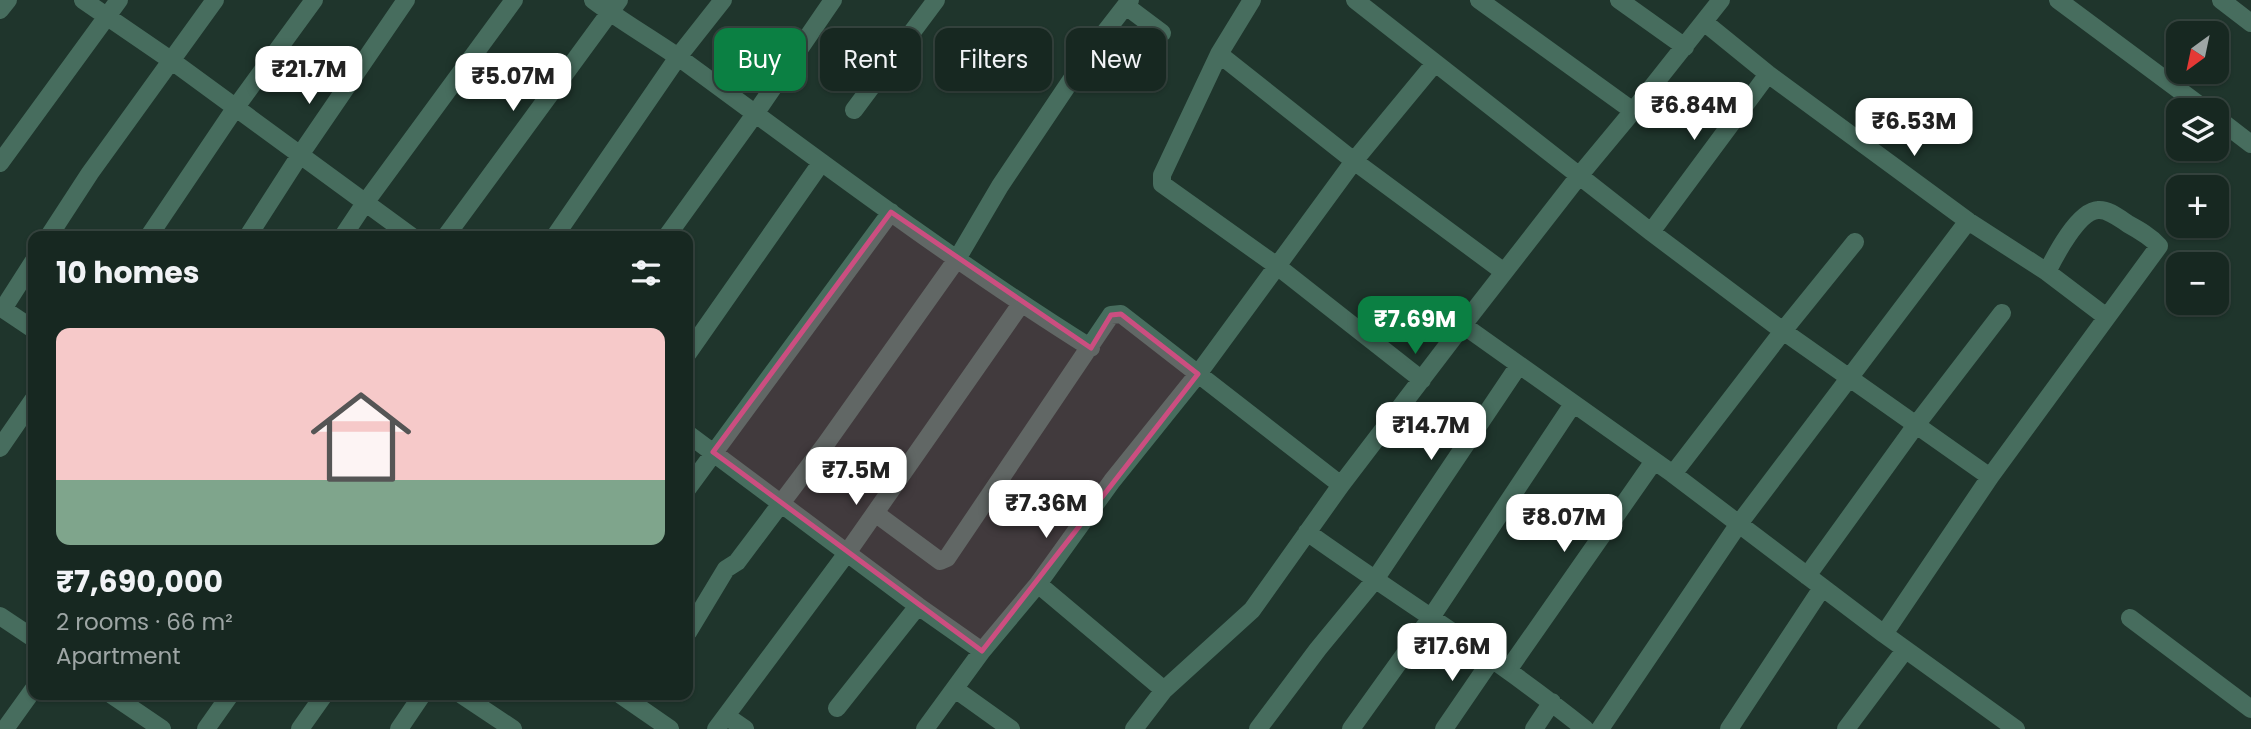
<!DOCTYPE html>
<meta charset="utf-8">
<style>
:root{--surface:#172821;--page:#24342e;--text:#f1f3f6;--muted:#9ea6a5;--line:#36443f;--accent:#0b8043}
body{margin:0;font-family:Poppins,sans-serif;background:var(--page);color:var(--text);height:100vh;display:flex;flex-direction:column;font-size:26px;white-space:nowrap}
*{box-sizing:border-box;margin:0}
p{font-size:23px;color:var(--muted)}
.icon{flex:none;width:38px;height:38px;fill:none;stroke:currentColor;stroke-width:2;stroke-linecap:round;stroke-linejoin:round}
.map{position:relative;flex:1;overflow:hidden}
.sheet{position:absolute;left:28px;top:231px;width:665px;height:469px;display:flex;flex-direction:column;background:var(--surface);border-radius:14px;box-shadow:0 2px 5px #0004,0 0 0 2px var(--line)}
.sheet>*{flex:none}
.hud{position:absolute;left:714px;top:28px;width:665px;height:63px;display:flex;gap:14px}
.needle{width:46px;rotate:213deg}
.controls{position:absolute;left:2166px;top:21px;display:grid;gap:14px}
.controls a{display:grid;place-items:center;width:63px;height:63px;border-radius:14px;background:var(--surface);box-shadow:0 2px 5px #0004,0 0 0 2px var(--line);font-size:35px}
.price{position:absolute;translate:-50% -60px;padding:0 16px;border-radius:14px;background:#fff;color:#222;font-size:23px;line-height:46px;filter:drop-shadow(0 2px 4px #0008)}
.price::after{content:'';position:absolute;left:50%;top:42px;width:21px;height:16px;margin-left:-10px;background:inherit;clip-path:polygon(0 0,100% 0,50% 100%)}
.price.selected{background:var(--accent);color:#fff}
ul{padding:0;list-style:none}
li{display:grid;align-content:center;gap:14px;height:371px;padding:0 28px}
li+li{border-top:2px solid var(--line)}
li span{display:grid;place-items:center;height:217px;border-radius:14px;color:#555}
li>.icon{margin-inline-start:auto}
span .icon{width:126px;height:126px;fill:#fffc;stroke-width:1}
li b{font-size:30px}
h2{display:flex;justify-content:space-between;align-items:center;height:84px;padding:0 28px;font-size:30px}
.chip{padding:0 24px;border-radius:14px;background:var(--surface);box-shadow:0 2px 5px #0004,0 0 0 2px var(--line);font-size:24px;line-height:63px}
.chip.selected{background:var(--accent);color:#fff}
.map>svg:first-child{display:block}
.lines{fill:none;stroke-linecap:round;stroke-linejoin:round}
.minor{stroke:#476d5e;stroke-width:18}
.marked{fill:#cb4e80;fill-opacity:0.2;stroke:#cb4e80;stroke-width:5;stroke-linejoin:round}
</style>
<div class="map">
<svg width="2251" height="729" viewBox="0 0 2251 729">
<rect width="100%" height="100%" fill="#1f352c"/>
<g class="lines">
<path class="minor" d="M83,0L172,61L411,236
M593,0C621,21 652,39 681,59C816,158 949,259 1091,348
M1252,0L1219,54L1354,161L1504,272
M1355,0L1651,232L1783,331L1990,477
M1479,0L1633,111
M1619,0L1685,47
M2058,0L2206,110
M2221,0L2251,23
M1126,6L1162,33
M0,10L8,0
M1704,22L1768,74L1968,221L2047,272L2105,316
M1219,54L1162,175V184L1277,266L1422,380
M854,110L936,0
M2217,118L2251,144
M0,163L119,0
M1651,232L1768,74
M49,236L90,173L215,0
M149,236L236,107L314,0
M248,236L300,155L406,0
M343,236L365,203L514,0
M446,236L619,0
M555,236L678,57L723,0
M667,236L755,114L833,0
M0,307L33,329
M3,309L33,262
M1463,325L1673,474L1884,634L2016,729
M688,353L821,163
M688,434L918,606L982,651
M0,448L33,400
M1673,474L1783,331L1855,242
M688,488L891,212
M875,513L940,561L947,558L1111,315L1121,314L1341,485
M1307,532C1399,598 1496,657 1585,729
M1807,576L1916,425L2002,313
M1038,584L1164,690
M0,616L33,638
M2130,618L2251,709
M688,632L726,569L737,562L825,445L957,259L1000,186L1092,49L1130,0
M1884,634L1990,477L2159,246C2150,236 2139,230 2128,224C2119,218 2108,209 2098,210C2078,211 2055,256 2047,272
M1508,670L1654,461
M955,689L1011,729
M112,695L162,729
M462,695L513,729
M621,695L670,729
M837,708L918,606
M726,716L745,729
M5,729L33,690
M206,729L230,695
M300,729L324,695
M399,729L422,695
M716,729L847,553L1021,304
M925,729L982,651L1038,584L1112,481L1198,374L1354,161L1435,63
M1134,729L1164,690L1252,610L1341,485L1463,325L1579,176L1633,111L1721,0
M1258,729L1318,649L1374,581L1519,365
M1351,729L1432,616L1573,404
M1444,729L1492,659
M1534,729L1552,702
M1600,729L1738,525L1968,221
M1729,729L1822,588
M1846,729L1905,650"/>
</g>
<path class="marked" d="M891,212L1091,348L1111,315L1121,314L1198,374L982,651L713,452Z"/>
</svg>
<div class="controls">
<a><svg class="needle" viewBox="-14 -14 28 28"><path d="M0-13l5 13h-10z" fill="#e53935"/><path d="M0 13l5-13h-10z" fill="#9ea6a5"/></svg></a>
<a><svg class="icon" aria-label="layers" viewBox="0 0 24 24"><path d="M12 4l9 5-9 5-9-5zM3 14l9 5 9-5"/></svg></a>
<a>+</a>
<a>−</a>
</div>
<b class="price" style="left:309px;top:106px">₹21.7M</b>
<b class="price" style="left:513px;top:113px">₹5.07M</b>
<b class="price" style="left:1694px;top:142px">₹6.84M</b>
<b class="price" style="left:1914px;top:158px">₹6.53M</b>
<b class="price selected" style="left:1415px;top:356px">₹7.69M</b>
<b class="price" style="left:1431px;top:462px">₹14.7M</b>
<b class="price" style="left:856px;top:507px">₹7.5M</b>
<b class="price" style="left:1046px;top:540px">₹7.36M</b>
<b class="price" style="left:1564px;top:554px">₹8.07M</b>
<b class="price" style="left:1452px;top:683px">₹17.6M</b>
<div class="hud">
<a class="chip selected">Buy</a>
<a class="chip">Rent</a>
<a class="chip">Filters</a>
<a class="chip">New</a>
</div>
<section class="sheet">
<h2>10 homes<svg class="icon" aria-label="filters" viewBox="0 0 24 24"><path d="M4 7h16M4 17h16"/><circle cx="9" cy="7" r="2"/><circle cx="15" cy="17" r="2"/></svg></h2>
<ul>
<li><span style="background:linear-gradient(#f6c9c9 70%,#7fa58c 0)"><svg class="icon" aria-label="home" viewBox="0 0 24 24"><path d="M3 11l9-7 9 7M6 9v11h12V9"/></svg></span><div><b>₹7,690,000</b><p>2 rooms · 66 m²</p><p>Apartment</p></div></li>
</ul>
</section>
</div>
